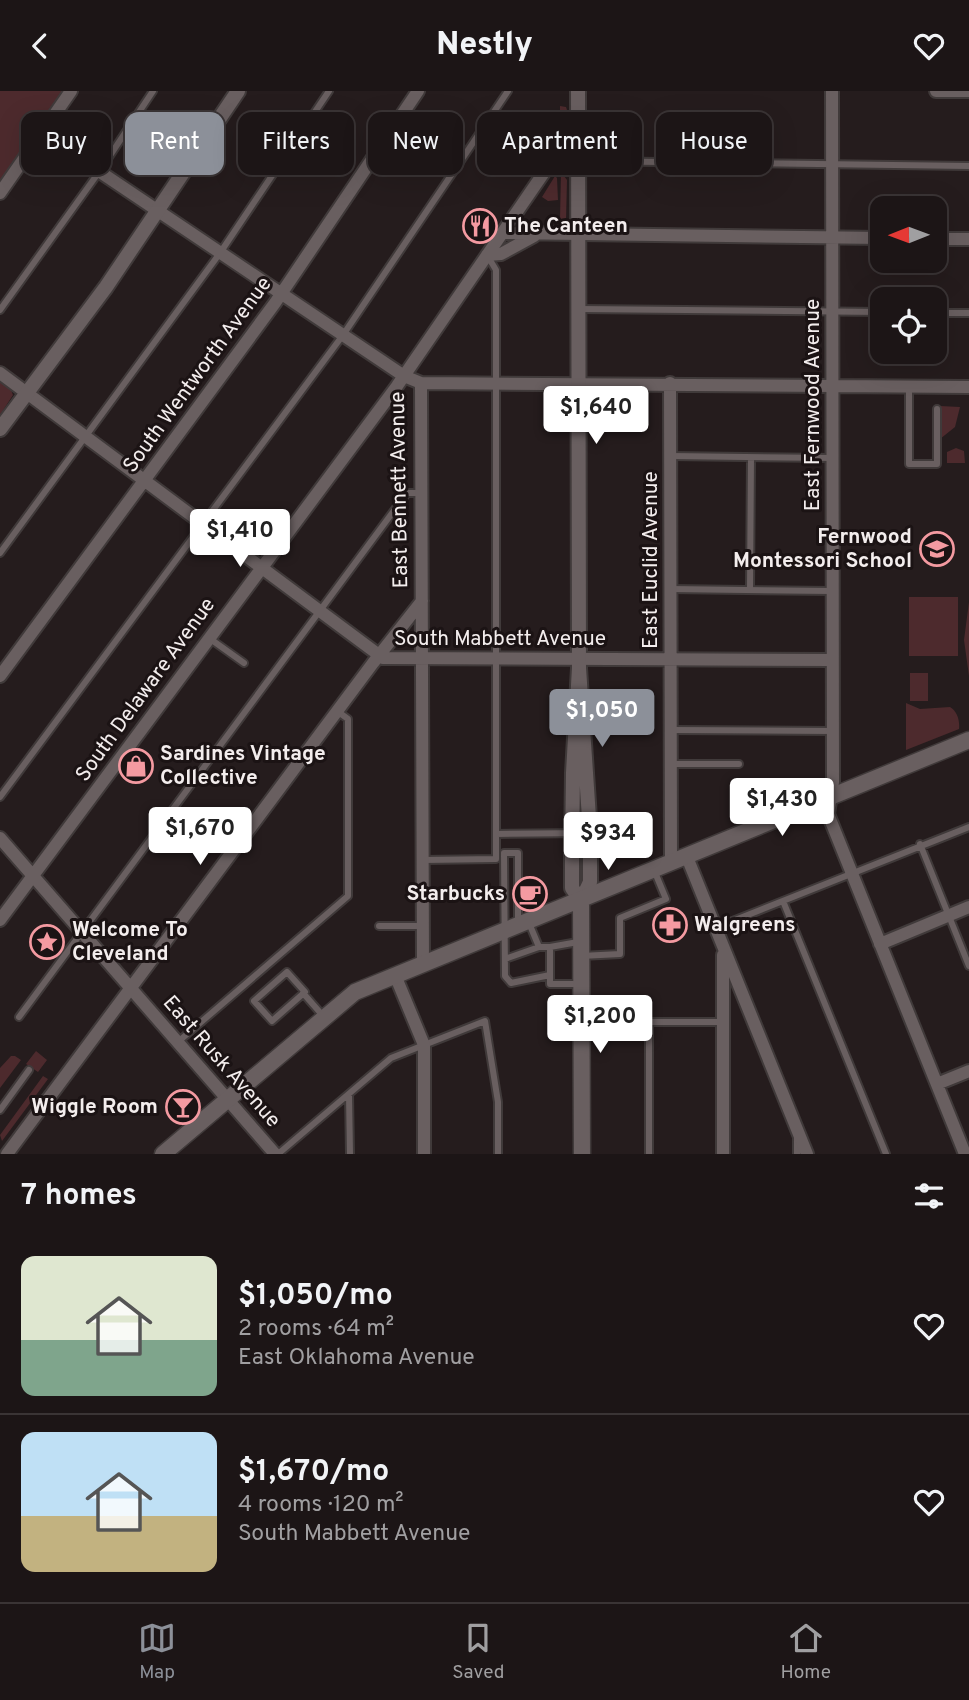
<!DOCTYPE html>
<meta charset="utf-8">
<style>
:root{--surface:#1c1516;--page:#292223;--text:#f1f3f6;--muted:#a09fa1;--line:#3a3435;--accent:#8c9099}
body{margin:0;font-family:Overpass,sans-serif;background:var(--page);color:var(--text);height:100vh;display:flex;flex-direction:column;font-size:26px;white-space:nowrap}
*{box-sizing:border-box;margin:0}
p{font-size:23px;color:var(--muted)}
.icon{flex:none;width:38px;height:38px;fill:none;stroke:currentColor;stroke-width:2;stroke-linecap:round;stroke-linejoin:round}
.map{position:relative;height:1063px;overflow:hidden}
.side{display:flex;flex-direction:column;background:var(--surface);flex:1}
.side>*{flex:none}
.banner{position:absolute;left:21px;top:21px;width:928px;height:63px;display:flex;gap:14px}
.needle{width:46px;rotate:269deg}
.tools{position:absolute;left:870px;top:105px;display:grid;gap:14px}
.tools a{display:grid;place-items:center;width:77px;height:77px;border-radius:14px;background:var(--surface);box-shadow:0 7px 28px #0002,0 0 0 2px var(--line);font-size:35px}
.price{position:absolute;translate:-50% -60px;padding:0 16px;border-radius:7px;background:#fff;color:#222;font-size:23px;line-height:46px;filter:drop-shadow(0 2px 4px #0008)}
.price::after{content:'';position:absolute;left:50%;top:42px;width:21px;height:16px;margin-left:-10px;background:inherit;clip-path:polygon(0 0,100% 0,50% 100%)}
.price.selected{background:var(--accent);color:#fff}
ul{padding:0;list-style:none}
li{display:flex;align-items:center;gap:21px;height:175px;padding:0 21px}
li+li{border-top:2px solid var(--line)}
li span{display:grid;place-items:center;flex:none;width:196px;height:140px;border-radius:14px;color:#555}
li>.icon{margin-inline-start:auto}
span .icon{width:84px;height:84px;fill:#fffc;stroke-width:1}
li b{font-size:30px}
h2{display:flex;justify-content:space-between;align-items:center;height:84px;padding:0 21px;font-size:30px}
.chip{padding:0 24px;border-radius:14px;background:var(--surface);box-shadow:0 7px 28px #0002,0 0 0 2px var(--line);font-size:24px;line-height:63px}
.chip.selected{background:var(--accent);color:#fff}
header{display:flex;justify-content:space-between;align-items:center;height:91px;padding:0 21px;background:var(--surface);font-size:32px;font-weight:800}
.dock{display:flex;justify-content:space-around;align-items:center;height:98px;border-top:2px solid var(--line);background:var(--surface);font-size:19px;color:var(--muted)}
.dock a{display:grid;justify-items:center;gap:4px}
.dock .selected{color:var(--accent)}
.map>svg:first-child{display:block}
.green{fill:#4d2a2d}
.lines{fill:none;stroke-linecap:round;stroke-linejoin:round}
.service-casing{stroke:#403a3a;stroke-width:10}
.minor-casing{stroke:#403a3a;stroke-width:16}
.tertiary-casing{stroke:#403a3a;stroke-width:18}
.secondary-casing{stroke:#403a3a;stroke-width:19}
.service{stroke:#695f60;stroke-width:6}
.minor{stroke:#695f60;stroke-width:12}
.tertiary{stroke:#695f60;stroke-width:14}
.secondary{stroke:#695f60;stroke-width:16}
.labels{text-anchor:middle;dominant-baseline:central;stroke-width:6;stroke-linejoin:round;paint-order:stroke}
.poi-label{font-size:21px;font-weight:bold;fill:#f3eded;stroke:#1b1314;text-anchor:start}
.street-label{font-size:21px;fill:#f3eded;stroke:#1b1314}
</style>
<header><svg class="icon" aria-label="back" viewBox="0 0 24 24"><path d="M15 5l-7 7 7 7"/></svg>Nestly<svg class="icon" aria-label="heart" viewBox="0 0 24 24"><path d="M12 20l-8-8c-3-5 5-10 8-4 3-6 11-1 8 4z"/></svg></header>
<div class="map">
<svg width="969" height="1063" viewBox="0 0 969 1063">
<rect width="100%" height="100%" fill="#251c1d"/>
<path class="green" d="M0,0H63L0,91Z
M560,15L566,16L567,19V47L561,56L560,31H563V26L560,25Z
M561,81L567,89L566,130L560,128Z
M555,85L557,87L558,109L548,110L542,106Z
M0,291L11,299L13,304L0,324Z
M940,315L960,316L955,336L940,348Z
M956,357L964,360L965,372H947V361Z
M909,506H958V565H909Z
M969,511V585L964,549Z
M910,582H928V610H910Z
M906,612L920,618L950,616C957,620 960,629 959,638L906,659Z
M36,960L47,969L38,981L26,973Z
M11,965H15L21,969L0,997V977Z
M43,985L48,988L2,1050L0,1044Z"/>
<g class="lines">
<g class="service-casing">
<path id="service" d="M517,45L546,65L552,73
M579,70L969,75
M579,218L882,221
M0,219L99,81L153,0
M934,222H969
M909,295V373H937V318
M670,365L832,367
M0,462L220,162L329,0
M670,498L832,500
M750,498L751,367
M209,547L244,572
M671,639L833,640
M671,673H739
M0,706L343,244L508,0
M496,743L589,742
M920,753L969,875
M423,769L496,768V179L487,164
M783,810L886,1063
M529,832L539,856H550
M518,834V762H504L505,885L511,892L550,884V893H581
M379,835H422
M715,837L969,736
M581,865L620,863V827L666,808L654,779
M505,868L539,856
M287,881L305,901L272,930L254,910Z
M550,884V856L578,851
M303,902L324,926
M19,926L407,402H422
M179,950L348,805V628L337,620
M349,1003L350,1063
M0,1019L29,979
M278,1063L391,967L485,930L498,1011V1063
M649,1063V931H723
M797,1063V1047"/>
</g>
<g class="minor-casing">
<path id="minor" d="M832,0L833,691L828,723L965,1063
M936,0H969
M42,42L404,285L421,292L423,873
M0,102L71,0
M502,142L882,147
M934,148H969
M487,164L501,163L534,145
M0,282L383,567L832,569
M421,292L969,296
M670,292L671,772
M0,585L275,212L418,0
M0,747L275,1063
M687,766L807,1063
M0,829L397,295L545,80L559,70H578
M880,853L969,816
M395,884L424,954V1063
M937,993L969,980
M7,1063L373,572L422,510
M723,1063V864"/>
</g>
<g class="tertiary-casing">
<path id="tertiary" d="M578,0L579,577L573,682L572,761V797L581,810L590,791V742L579,577
M0,338L106,196L238,0"/>
</g>
<g class="secondary-casing">
<path id="secondary" d="M581,810L582,1063
M163,1063L355,901L969,649"/>
</g>
<use href="#service" class="service"/>
<use href="#minor" class="minor"/>
<use href="#tertiary" class="tertiary"/>
<use href="#secondary" class="secondary"/>
</g>
<defs>
<g id="restaurant-ring" transform="scale(1.75)"><circle r="9.5" fill="#1b1314" stroke="#f49aa1" stroke-width="1.5"/><path d="M-5-6h1v4h1v-4h1v4h1v-4h1v5L-1.5 .5V6h-2V.5L-5-1ZM5-6V6H3V1.5H1.5Q1.5-4 5-6Z" fill="#f49aa1"/></g>
<g id="school-ring" transform="scale(1.75)"><circle r="9.5" fill="#1b1314" stroke="#f49aa1" stroke-width="1.5"/><path d="M0-5L7-2L0 1L-7-2ZM-4 1L0 2.5L4 1V4Q0 6-4 4Z" fill="#f49aa1"/></g>
<g id="shop-ring" transform="scale(1.75)"><circle r="9.5" fill="#1b1314" stroke="#f49aa1" stroke-width="1.5"/><path d="M-5-2.5h2.3a2.7 3.5 0 0 1 5.4 0H5L5.5 6h-11ZM-1.5-2.5h3a1.5 2.3 0 0 0-3 0Z" fill="#f49aa1"/></g>
<g id="cafe-ring" transform="scale(1.75)"><circle r="9.5" fill="#1b1314" stroke="#f49aa1" stroke-width="1.5"/><path d="M-5.5-4.5H6V0H3Q3 3.5 0 3.5H-2.5Q-5.5 3.5-5.5 0ZM3-3.2v2h1.7v-2ZM-6 4.5H4V6H-6Z" fill="#f49aa1"/></g>
<g id="pharmacy-ring" transform="scale(1.75)"><circle r="9.5" fill="#1b1314" stroke="#f49aa1" stroke-width="1.5"/><path d="M-2-6h4v4h4v4h-4v4h-4v-4h-4v-4h4Z" fill="#f49aa1"/></g>
<g id="sight-ring" transform="scale(1.75)"><circle r="9.5" fill="#1b1314" stroke="#f49aa1" stroke-width="1.5"/><path d="M0-6L1.8-2.2L6-1.7L2.9 1.2L3.7 5.4L0 3.3L-3.7 5.4L-2.9 1.2L-6-1.7L-1.8-2.2Z" fill="#f49aa1"/></g>
<g id="bar-ring" transform="scale(1.75)"><circle r="9.5" fill="#1b1314" stroke="#f49aa1" stroke-width="1.5"/><path d="M-6-5H6L.8 .8V4.5H3.5V6h-7V4.5H-.8V.8Z" fill="#f49aa1"/></g>
</defs>
<g fill-rule="evenodd">
<use href="#restaurant-ring" x="480" y="135"/>
<use href="#school-ring" x="937" y="458"/>
<use href="#shop-ring" x="136" y="675"/>
<use href="#cafe-ring" x="530" y="803"/>
<use href="#pharmacy-ring" x="670" y="834"/>
<use href="#sight-ring" x="47" y="851"/>
<use href="#bar-ring" x="183" y="1016"/>
</g>
<g class="labels">
<g class="poi-label">
<text x="504" y="135">The Canteen</text>
<text x="912" y="446" text-anchor="end">Fernwood<tspan x="912" dy="24">Montessori School</tspan></text>
<text x="160" y="663">Sardines Vintage<tspan x="160" dy="24">Collective</tspan></text>
<text x="505" y="803" text-anchor="end">Starbucks</text>
<text x="694" y="834">Walgreens</text>
<text x="72" y="839">Welcome To<tspan x="72" dy="24">Cleveland</tspan></text>
<text x="158" y="1016" text-anchor="end">Wiggle Room</text>
</g>
<g class="street-label">
<text transform="translate(198 284) rotate(-54)">South Wentworth Avenue</text>
<text transform="translate(813 314) rotate(-90)">East Fernwood Avenue</text>
<text transform="translate(400 399) rotate(-91)">East Bennett Avenue</text>
<text transform="translate(651 469) rotate(-90)">East Euclid Avenue</text>
<text x="500" y="548">South Mabbett Avenue</text>
<text transform="translate(146 599) rotate(-54)">South Delaware Avenue</text>
<text transform="translate(221 971) rotate(49)">East Rusk Avenue</text>
</g>
</g>
</svg>
<div class="tools">
<a><svg class="needle" viewBox="-14 -14 28 28"><path d="M0-13l5 13h-10z" fill="#e53935"/><path d="M0 13l5-13h-10z" fill="#a09fa1"/></svg></a>
<a><svg class="icon" aria-label="locate" viewBox="0 0 24 24"><circle cx="12" cy="12" r="6"/><path d="M12 2v4M12 18v4M2 12h4M18 12h4"/></svg></a>
</div>
<b class="price" style="left:596px;top:355px">$1,640</b>
<b class="price" style="left:240px;top:478px">$1,410</b>
<b class="price selected" style="left:602px;top:658px">$1,050</b>
<b class="price" style="left:782px;top:747px">$1,430</b>
<b class="price" style="left:200px;top:776px">$1,670</b>
<b class="price" style="left:608px;top:781px">$934</b>
<b class="price" style="left:600px;top:964px">$1,200</b>
<div class="banner">
<a class="chip">Buy</a>
<a class="chip selected">Rent</a>
<a class="chip">Filters</a>
<a class="chip">New</a>
<a class="chip">Apartment</a>
<a class="chip">House</a>
</div>
</div>
<section class="side">
<h2>7 homes<svg class="icon" aria-label="filters" viewBox="0 0 24 24"><path d="M4 7h16M4 17h16"/><circle cx="9" cy="7" r="2"/><circle cx="15" cy="17" r="2"/></svg></h2>
<ul>
<li><span style="background:linear-gradient(#dfe7d0 60%,#7fa58c 0)"><svg class="icon" aria-label="home" viewBox="0 0 24 24"><path d="M3 11l9-7 9 7M6 9v11h12V9"/></svg></span><div><b>$1,050/mo</b><p>2 rooms · 64 m²</p><p>East Oklahoma Avenue</p></div><svg class="icon" aria-label="heart" viewBox="0 0 24 24"><path d="M12 20l-8-8c-3-5 5-10 8-4 3-6 11-1 8 4z"/></svg></li>
<li><span style="background:linear-gradient(#bfe0f5 60%,#c2b280 0)"><svg class="icon" aria-label="home" viewBox="0 0 24 24"><path d="M3 11l9-7 9 7M6 9v11h12V9"/></svg></span><div><b>$1,670/mo</b><p>4 rooms · 120 m²</p><p>South Mabbett Avenue</p></div><svg class="icon" aria-label="heart" viewBox="0 0 24 24"><path d="M12 20l-8-8c-3-5 5-10 8-4 3-6 11-1 8 4z"/></svg></li>
</ul>
</section>
<nav class="dock">
<a class="selected"><svg class="icon" aria-label="map" viewBox="0 0 24 24"><path d="M3 6l6-2 6 2 6-2v14l-6 2-6-2-6 2zM9 4v14M15 6v14"/></svg>Map</a>
<a><svg class="icon" aria-label="saved" viewBox="0 0 24 24"><path d="M7 4h10v16l-5-4-5 4z"/></svg>Saved</a>
<a><svg class="icon" aria-label="home" viewBox="0 0 24 24"><path d="M3 11l9-7 9 7M6 9v11h12V9"/></svg>Home</a>
</nav>
